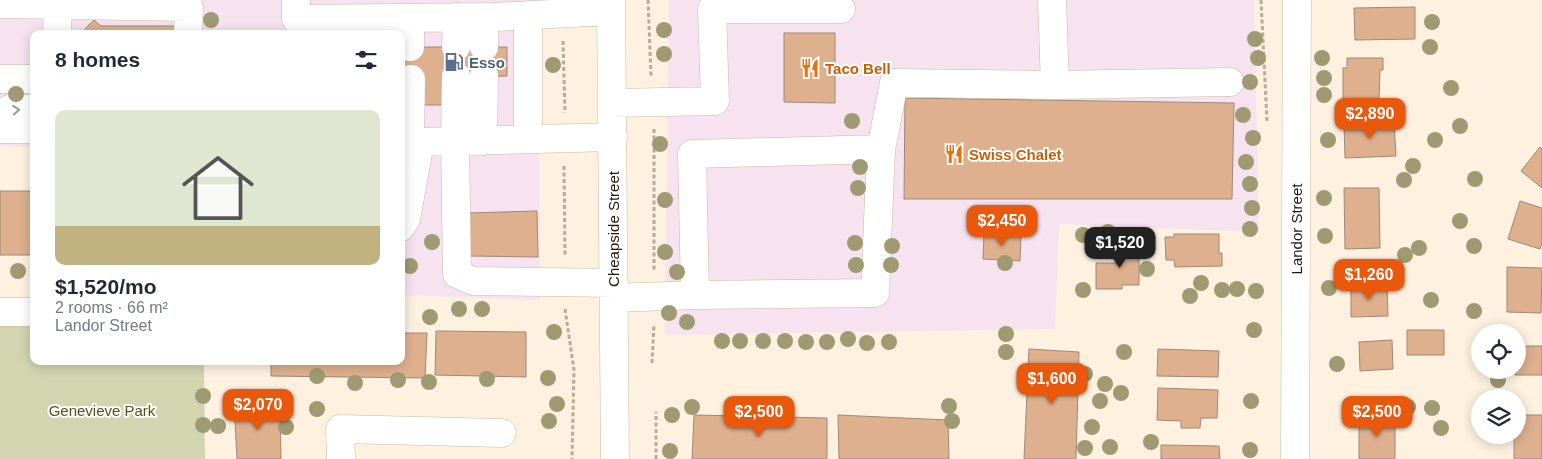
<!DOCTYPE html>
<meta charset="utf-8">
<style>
:root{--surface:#fff;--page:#f2f2f3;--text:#1f2937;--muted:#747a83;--accent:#ea580c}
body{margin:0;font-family:Helvetica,sans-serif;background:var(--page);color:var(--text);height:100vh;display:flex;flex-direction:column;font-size:19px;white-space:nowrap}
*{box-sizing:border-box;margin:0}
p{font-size:16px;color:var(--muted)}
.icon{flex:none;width:28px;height:28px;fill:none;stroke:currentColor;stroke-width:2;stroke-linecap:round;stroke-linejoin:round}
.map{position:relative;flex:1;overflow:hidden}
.details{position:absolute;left:30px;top:30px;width:375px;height:335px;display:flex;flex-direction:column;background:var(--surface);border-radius:10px;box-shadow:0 2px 12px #0003}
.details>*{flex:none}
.fabs{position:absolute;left:1471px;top:324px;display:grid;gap:10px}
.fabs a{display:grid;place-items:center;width:55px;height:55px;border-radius:50%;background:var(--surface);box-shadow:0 2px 12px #0003;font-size:25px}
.price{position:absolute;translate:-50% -42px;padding:0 11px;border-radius:10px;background:var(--accent);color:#fff;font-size:16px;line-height:32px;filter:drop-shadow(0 1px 2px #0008)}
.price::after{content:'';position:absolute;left:50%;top:30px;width:15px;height:11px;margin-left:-8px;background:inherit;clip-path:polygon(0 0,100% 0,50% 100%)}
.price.on{background:#222;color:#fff}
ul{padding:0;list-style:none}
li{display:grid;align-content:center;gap:10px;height:265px;padding:0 25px}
li span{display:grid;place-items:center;height:155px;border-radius:10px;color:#555}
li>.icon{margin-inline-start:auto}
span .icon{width:90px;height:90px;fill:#fffc;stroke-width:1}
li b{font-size:21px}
h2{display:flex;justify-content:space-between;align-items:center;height:60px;padding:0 25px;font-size:21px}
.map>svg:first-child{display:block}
.commercial{fill:#f7e2f0}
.green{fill:#d2d5af}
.building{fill:#deb08e;stroke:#9d897a}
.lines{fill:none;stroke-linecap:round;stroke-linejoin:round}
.minor-casing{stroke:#c9baa6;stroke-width:29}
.path{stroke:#b6ac9d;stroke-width:3;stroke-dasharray:4 2.5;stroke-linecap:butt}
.minor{stroke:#fff;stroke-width:28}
.tree{fill:#9f9a71}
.oneway{stroke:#999793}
.labels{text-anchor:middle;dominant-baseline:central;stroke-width:4;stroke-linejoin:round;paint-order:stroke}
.service-label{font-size:15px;font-weight:bold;fill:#4e5e75;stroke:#fff;text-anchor:start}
.food-label{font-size:15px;font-weight:bold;fill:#c56008;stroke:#fff;text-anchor:start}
.street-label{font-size:15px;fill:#1c170f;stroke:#fff}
.park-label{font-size:15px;fill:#515317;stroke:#fff}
</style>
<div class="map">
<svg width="1542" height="459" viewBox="0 0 1542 459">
<rect width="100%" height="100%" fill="#fef1e0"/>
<path class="commercial" d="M0,0H538L540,300L401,295V34H34V147L0,146Z
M669,0H1254L1259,232L1059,224L1055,329L665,335Z"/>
<path class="green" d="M0,325L34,326V361H204L205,459H0Z"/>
<path class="building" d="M1415,7V39L1355,40L1354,8Z
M94,20L101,26H184L183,34H80Z
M784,33H835V103L784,102Z
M401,47H507V76L443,77L444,105H421L401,79Z
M1347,58H1383V70H1380L1379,100L1343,99V68H1347Z
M905,98L1234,103L1232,199H904Z
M1394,122L1396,156L1345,158L1344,124Z
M1540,147L1542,149V188L1521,171Z
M1344,188H1379L1380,248L1345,249Z
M0,191H34V255H0Z
M1520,201L1542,208V243L1540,249L1508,239Z
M537,211L538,257L469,256L468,213Z
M984,233L1021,235L1020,261L983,259Z
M1174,234H1219V253H1222V266L1175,267L1174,260H1166L1165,237H1174Z
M1119,242H1139V285H1122V289H1096V263H1118Z
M1507,267L1542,268L1541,313L1507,312Z
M1387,284L1388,316L1351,317V285Z
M1407,330H1444V355H1407Z
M436,331L526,332V377L435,375Z
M401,333H427L425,378L271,376V361H401Z
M1392,340L1393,369L1360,371L1359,342Z
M1518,346H1542V375H1515V370H1518Z
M1029,349L1079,352L1076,459H1024Z
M1158,349L1219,351L1218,377L1157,376Z
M1158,388L1218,390L1217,418H1201L1200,428H1181V421L1157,420Z
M234,403L280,404L281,459H237Z
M694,415L827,418V459H692Z
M838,415L948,420L949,459H839Z
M1518,415H1542V459H1514V435H1518Z
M1359,417H1395V459H1359Z
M1161,445L1219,446L1220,459H1161Z"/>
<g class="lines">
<g class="minor-casing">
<path id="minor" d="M296,0V19L493,17L611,11
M611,0L615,459
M1052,0L1055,85
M0,4L189,7L188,34
M57,34L58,5
M410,47V18
M456,47L457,17
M484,47V17
M456,76L455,142L457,274L473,281L614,283
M0,79H34
M613,103L715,101L712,9H841
M0,116L9,109H34
M0,129H34
M528,139V16
M410,140L411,79
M483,141L484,76
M401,227L406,219L420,142L613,137
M695,295L875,293L881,149
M614,298L695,295L692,154L881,149L894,83L1055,85L1230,82
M0,312H34
M341,459L340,429L502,433
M1295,459L1297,0"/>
</g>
<path class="path" d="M648,0L651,76
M1261,0L1267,121
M563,41L565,113
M654,129V271
M564,166L565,255
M565,309L574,370L572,459
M652,363L654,324
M656,459V412"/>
<use href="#minor" class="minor"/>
</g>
<g class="tree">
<circle cx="211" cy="20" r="8"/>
<circle cx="1432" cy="22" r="8"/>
<circle cx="664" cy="30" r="8"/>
<circle cx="1255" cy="39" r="8"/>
<circle cx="1430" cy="47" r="8"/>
<circle cx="664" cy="54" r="8"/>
<circle cx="1258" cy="58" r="8"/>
<circle cx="1322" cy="58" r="8"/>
<circle cx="553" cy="65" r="8"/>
<circle cx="1324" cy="78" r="8"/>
<circle cx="1250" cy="82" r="8"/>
<circle cx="1451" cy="88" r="8"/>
<circle cx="16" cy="94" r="8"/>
<circle cx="1324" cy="95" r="8"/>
<circle cx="1243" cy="115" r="8"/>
<circle cx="852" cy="121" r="8"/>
<circle cx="1460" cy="126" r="8"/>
<circle cx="1253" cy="138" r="8"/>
<circle cx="1328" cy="140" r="8"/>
<circle cx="1435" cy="140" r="8"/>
<circle cx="660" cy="144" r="8"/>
<circle cx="1246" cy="162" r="8"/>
<circle cx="1413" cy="166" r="8"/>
<circle cx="860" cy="167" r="8"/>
<circle cx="1475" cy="179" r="8"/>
<circle cx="1404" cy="180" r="8"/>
<circle cx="1250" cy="184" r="8"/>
<circle cx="858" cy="188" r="8"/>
<circle cx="1324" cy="198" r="8"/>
<circle cx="665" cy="200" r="8"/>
<circle cx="1252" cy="208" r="8"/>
<circle cx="1460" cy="221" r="8"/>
<circle cx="1250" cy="229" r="8"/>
<circle cx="1108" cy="232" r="8"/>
<circle cx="1083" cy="235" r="8"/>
<circle cx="1325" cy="236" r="8"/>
<circle cx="432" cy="242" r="8"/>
<circle cx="855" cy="243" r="8"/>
<circle cx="892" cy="246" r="8"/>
<circle cx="1474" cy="246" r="8"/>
<circle cx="1419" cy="248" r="8"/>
<circle cx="665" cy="252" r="8"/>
<circle cx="1405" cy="255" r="8"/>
<circle cx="1005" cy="263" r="8"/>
<circle cx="856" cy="265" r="8"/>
<circle cx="891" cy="265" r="8"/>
<circle cx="410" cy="266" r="8"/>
<circle cx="1147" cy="269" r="8"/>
<circle cx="18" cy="271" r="8"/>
<circle cx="677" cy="272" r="8"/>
<circle cx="1201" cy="283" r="8"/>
<circle cx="1329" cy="288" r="8"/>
<circle cx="1237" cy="289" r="8"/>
<circle cx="1083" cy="290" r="8"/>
<circle cx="1222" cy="290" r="8"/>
<circle cx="1256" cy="291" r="8"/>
<circle cx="1190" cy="296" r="8"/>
<circle cx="1431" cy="300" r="8"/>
<circle cx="459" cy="309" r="8"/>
<circle cx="482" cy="309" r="8"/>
<circle cx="1474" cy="311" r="8"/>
<circle cx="669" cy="313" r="8"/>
<circle cx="430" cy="317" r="8"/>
<circle cx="687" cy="322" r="8"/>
<circle cx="1254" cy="330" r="8"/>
<circle cx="554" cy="332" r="8"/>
<circle cx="1006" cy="334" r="8"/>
<circle cx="848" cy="339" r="8"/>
<circle cx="722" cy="341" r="8"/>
<circle cx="740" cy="341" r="8"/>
<circle cx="763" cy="341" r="8"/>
<circle cx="785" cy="341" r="8"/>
<circle cx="806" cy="342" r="8"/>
<circle cx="827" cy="342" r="8"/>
<circle cx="889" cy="342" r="8"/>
<circle cx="867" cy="343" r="8"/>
<circle cx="1006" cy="352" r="8"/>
<circle cx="1124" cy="352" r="8"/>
<circle cx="1337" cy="364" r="8"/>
<circle cx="1085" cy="374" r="8"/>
<circle cx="317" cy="376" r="8"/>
<circle cx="548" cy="378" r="8"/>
<circle cx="487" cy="379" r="8"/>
<circle cx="398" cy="380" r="8"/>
<circle cx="1498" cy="380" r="8"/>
<circle cx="429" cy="382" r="8"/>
<circle cx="355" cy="383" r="8"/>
<circle cx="1105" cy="384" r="8"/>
<circle cx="1121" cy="393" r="8"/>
<circle cx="203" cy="396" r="8"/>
<circle cx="1100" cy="401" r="8"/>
<circle cx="1251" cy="401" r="8"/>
<circle cx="557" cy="404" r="8"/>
<circle cx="949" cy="406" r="8"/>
<circle cx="692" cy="407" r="8"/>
<circle cx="1408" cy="407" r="8"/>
<circle cx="1432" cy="408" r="8"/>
<circle cx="317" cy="409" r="8"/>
<circle cx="672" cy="415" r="8"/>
<circle cx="549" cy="421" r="8"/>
<circle cx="952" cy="421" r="8"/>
<circle cx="203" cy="425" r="8"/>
<circle cx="218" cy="426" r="8"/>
<circle cx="286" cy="427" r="8"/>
<circle cx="1092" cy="427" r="8"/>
<circle cx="1441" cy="428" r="8"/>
<circle cx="1151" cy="442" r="8"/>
<circle cx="1110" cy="447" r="8"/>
<circle cx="1085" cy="448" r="8"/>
<circle cx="1250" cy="450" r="8"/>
<circle cx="670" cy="451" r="8"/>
</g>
<defs><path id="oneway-chevron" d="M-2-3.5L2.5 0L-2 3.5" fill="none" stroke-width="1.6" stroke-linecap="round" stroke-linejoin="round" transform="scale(1.25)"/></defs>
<use class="oneway" href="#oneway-chevron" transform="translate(16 110) rotate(-4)"/>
<defs>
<g id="fuel-bare" transform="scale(1.5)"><path d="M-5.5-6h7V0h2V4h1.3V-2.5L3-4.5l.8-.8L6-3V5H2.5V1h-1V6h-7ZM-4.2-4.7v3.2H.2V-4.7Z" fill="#5c6f8a" stroke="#fff" stroke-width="2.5" paint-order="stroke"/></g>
<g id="restaurant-bare" transform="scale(1.5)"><path d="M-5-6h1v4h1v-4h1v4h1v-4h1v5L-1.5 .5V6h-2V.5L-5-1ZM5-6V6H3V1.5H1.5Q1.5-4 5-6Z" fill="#e8710a" stroke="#fff" stroke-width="2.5" paint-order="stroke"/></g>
</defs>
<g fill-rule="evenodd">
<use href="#fuel-bare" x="454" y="62"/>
<use href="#restaurant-bare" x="810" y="68"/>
<use href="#restaurant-bare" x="954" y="154"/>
</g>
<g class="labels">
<g class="service-label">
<text x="469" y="62">Esso</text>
</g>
<g class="food-label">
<text x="825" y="68">Taco Bell</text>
<text x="969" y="154">Swiss Chalet</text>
</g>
<g class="street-label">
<text transform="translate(613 229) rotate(-90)">Cheapside Street</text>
<text transform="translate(1296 229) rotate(-90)">Landor Street</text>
</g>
<g class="park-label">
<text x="102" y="410">Genevieve Park</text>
</g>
</g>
</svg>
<div class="fabs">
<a><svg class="icon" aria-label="locate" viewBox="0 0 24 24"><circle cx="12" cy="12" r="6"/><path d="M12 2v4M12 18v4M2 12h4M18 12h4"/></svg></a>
<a><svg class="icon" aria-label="layers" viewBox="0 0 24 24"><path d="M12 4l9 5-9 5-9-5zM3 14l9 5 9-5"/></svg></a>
</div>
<b class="price" style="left:1370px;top:140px">$2,890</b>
<b class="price" style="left:1002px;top:247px">$2,450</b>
<b class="price on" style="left:1120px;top:269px">$1,520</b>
<b class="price" style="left:1369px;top:301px">$1,260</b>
<b class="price" style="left:1052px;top:405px">$1,600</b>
<b class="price" style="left:258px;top:431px">$2,070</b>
<b class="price" style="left:759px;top:438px">$2,500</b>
<b class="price" style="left:1377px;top:438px">$2,500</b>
<section class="details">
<h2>8 homes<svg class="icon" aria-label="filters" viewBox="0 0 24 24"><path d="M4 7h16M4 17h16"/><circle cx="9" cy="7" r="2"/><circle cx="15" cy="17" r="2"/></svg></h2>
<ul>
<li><span style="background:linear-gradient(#dfe7d0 75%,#c2b280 0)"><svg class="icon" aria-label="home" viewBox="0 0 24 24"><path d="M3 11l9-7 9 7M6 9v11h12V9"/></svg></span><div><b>$1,520/mo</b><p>2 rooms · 66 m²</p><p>Landor Street</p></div></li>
</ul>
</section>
</div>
